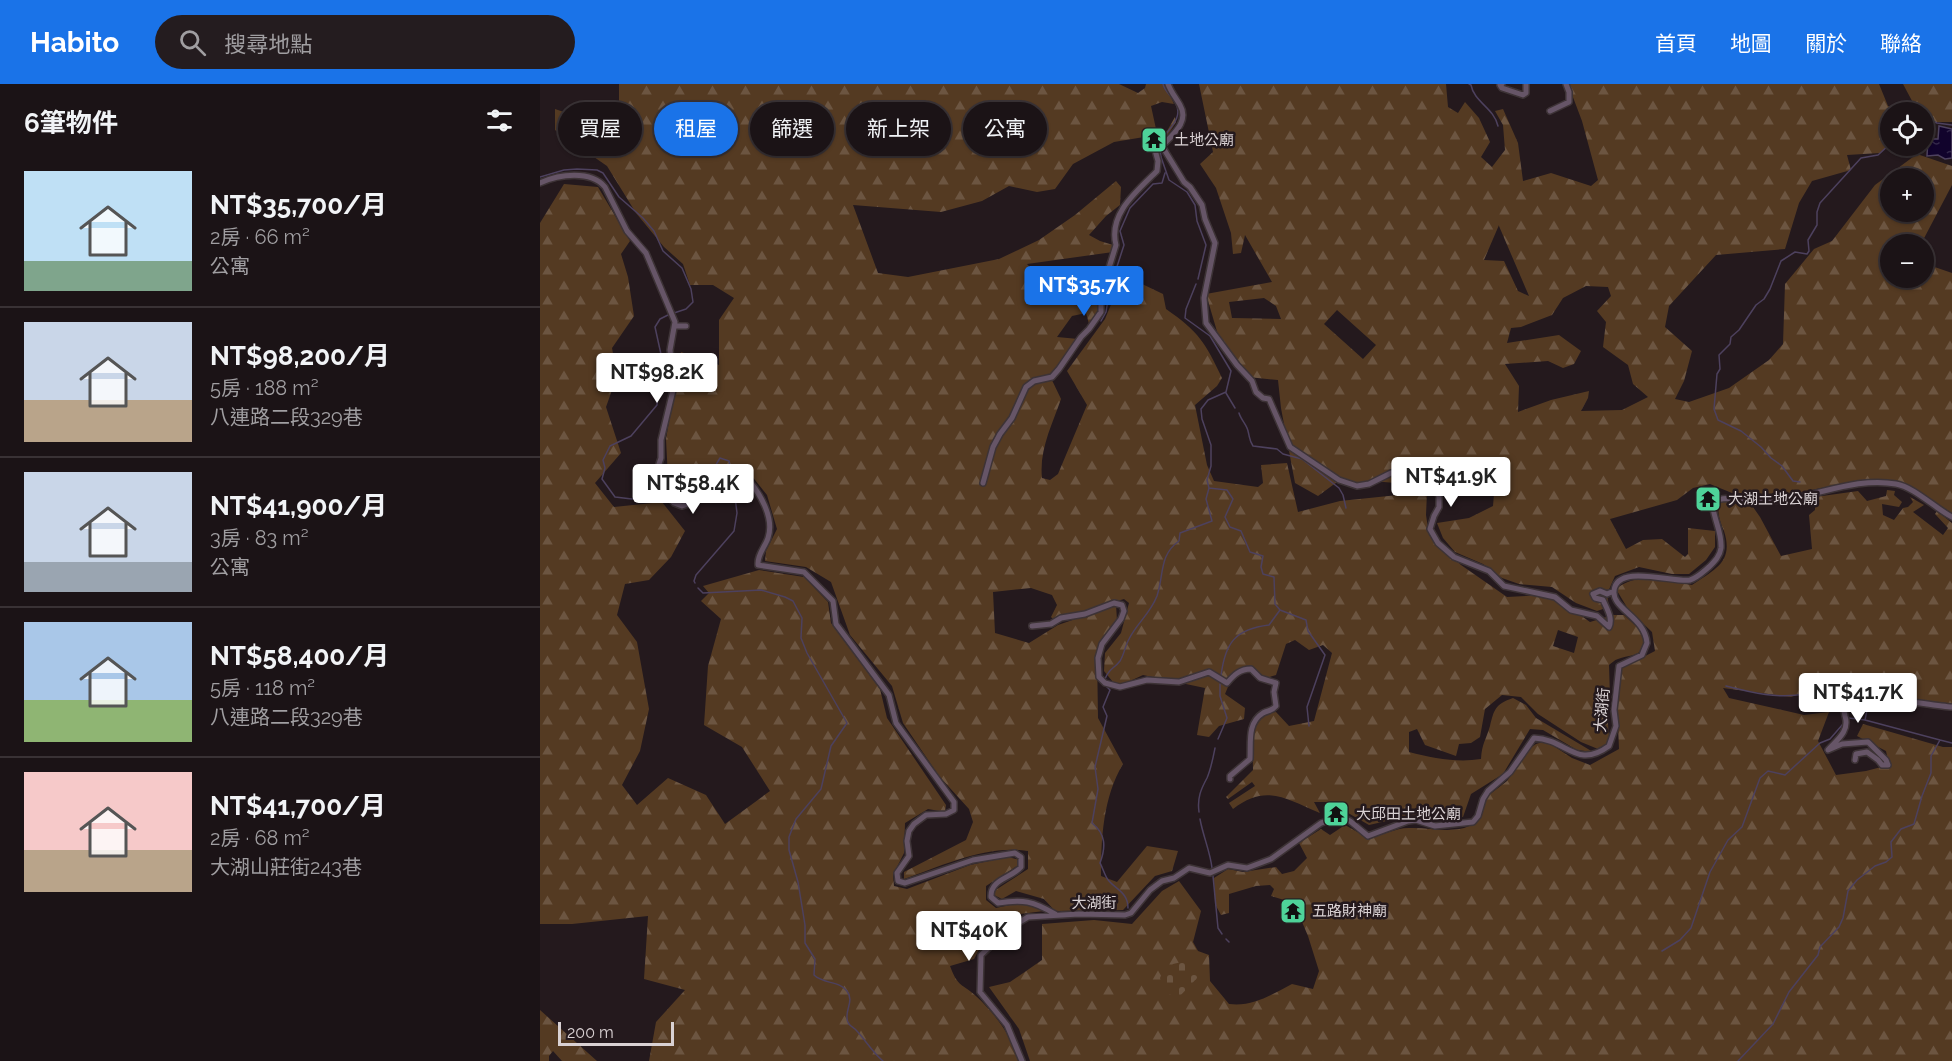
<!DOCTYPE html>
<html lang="zh-TW">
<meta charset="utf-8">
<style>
:root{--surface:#1b1316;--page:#241c1f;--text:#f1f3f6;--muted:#a09ea1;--line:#393235;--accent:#1a73e8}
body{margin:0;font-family:Raleway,"Noto Sans TC",sans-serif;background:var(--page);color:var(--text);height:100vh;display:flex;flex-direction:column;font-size:22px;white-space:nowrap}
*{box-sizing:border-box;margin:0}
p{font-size:20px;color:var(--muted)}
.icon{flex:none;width:33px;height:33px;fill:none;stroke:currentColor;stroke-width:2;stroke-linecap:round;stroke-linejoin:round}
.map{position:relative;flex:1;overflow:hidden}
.sheet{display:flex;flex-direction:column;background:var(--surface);width:540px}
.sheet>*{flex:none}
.hud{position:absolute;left:18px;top:18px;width:570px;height:54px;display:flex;gap:12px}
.controls{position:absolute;left:1340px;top:18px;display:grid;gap:12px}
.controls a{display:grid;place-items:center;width:54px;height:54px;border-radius:50%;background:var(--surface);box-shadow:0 2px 4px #0004,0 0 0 2px var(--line);font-size:30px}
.scale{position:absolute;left:18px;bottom:15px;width:116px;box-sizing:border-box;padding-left:6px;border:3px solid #d9d1d3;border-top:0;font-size:16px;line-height:21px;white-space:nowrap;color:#d9d1d3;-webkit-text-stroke:4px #24191d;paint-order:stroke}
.price{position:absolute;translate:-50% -51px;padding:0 14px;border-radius:6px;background:#fff;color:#222;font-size:20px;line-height:39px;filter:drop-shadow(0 2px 3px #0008)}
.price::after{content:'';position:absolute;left:50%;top:36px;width:18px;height:14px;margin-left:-9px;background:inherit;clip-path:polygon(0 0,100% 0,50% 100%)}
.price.selected{background:var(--accent);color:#fff}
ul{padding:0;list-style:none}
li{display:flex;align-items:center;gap:18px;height:150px;padding:0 24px}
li+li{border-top:2px solid var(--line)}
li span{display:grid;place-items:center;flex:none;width:168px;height:120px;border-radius:0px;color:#555}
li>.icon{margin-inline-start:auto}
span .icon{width:72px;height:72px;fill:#fffc;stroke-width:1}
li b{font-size:26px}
h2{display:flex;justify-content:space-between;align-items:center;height:72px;padding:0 24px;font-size:26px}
.pill{padding:0 21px;border-radius:27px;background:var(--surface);box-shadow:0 2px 4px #0004,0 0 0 2px var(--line);font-size:21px;line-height:54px}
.pill.selected{background:var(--accent);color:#fff}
header{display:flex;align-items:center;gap:36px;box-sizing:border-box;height:84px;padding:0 30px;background:var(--accent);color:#fff}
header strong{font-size:28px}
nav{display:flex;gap:33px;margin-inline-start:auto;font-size:21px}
.search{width:420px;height:54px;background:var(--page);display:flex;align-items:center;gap:15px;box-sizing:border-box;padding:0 21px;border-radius:33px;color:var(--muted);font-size:22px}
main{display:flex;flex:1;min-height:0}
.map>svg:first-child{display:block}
.forest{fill:url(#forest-firs);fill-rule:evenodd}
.cemetery{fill:url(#cemetery-stones)}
.water{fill:url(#water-ripples);stroke:#4d415e;stroke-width:1.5}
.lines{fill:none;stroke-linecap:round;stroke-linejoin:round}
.stream{stroke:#4d415e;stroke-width:1.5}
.minor-casing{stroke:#3d3336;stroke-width:8}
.minor{stroke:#665567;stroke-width:5}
.labels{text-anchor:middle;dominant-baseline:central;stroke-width:5;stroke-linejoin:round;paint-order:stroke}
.poi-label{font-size:15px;fill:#d9d1d3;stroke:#24191d;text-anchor:start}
.street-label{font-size:15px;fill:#d9d1d3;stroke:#24191d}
</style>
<header>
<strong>Habito</strong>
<div class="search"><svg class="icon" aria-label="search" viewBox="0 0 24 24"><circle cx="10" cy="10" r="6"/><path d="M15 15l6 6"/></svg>搜尋地點</div>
<nav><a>首頁</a><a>地圖</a><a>關於</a><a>聯絡</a></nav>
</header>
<main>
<section class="sheet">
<h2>6筆物件<svg class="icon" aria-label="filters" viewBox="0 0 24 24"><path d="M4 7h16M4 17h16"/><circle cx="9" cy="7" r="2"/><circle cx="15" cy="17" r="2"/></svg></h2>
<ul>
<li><span style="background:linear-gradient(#bfe0f5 75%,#7fa58c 0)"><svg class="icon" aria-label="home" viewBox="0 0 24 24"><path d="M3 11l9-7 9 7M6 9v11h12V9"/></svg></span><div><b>NT$35,700/月</b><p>2房 · 66 m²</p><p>公寓</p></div></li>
<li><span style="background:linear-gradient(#c9d6e8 65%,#b9a48a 0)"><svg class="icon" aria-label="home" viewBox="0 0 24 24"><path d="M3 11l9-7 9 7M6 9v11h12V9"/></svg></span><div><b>NT$98,200/月</b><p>5房 · 188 m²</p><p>八連路二段329巷</p></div></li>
<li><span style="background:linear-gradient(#c9d6e8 75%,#9aa5b1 0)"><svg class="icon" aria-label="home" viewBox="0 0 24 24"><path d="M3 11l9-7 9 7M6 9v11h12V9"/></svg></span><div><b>NT$41,900/月</b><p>3房 · 83 m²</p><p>公寓</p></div></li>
<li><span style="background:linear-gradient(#a9c7e8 65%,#8fb573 0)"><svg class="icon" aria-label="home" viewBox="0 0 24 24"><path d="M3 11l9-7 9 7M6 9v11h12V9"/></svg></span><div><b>NT$58,400/月</b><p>5房 · 118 m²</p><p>八連路二段329巷</p></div></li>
<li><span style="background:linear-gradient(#f6c9c9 65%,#b9a48a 0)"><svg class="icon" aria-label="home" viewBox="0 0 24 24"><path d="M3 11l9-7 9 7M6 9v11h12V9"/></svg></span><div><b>NT$41,700/月</b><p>2房 · 68 m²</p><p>大湖山莊街243巷</p></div></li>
</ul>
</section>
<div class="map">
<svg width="1412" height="977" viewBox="0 0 1412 977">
<defs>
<pattern id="forest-firs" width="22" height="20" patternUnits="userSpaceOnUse" patternTransform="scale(1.5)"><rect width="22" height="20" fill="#543a22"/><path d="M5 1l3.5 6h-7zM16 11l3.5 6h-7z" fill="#6c5541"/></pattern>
<pattern id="cemetery-stones" width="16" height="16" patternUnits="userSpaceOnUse" patternTransform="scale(1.5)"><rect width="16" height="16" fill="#543a22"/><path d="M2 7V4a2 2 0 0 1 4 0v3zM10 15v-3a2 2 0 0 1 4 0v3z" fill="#6c5541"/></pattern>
<pattern id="water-ripples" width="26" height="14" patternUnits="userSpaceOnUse" patternTransform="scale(1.5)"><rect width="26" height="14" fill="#11032c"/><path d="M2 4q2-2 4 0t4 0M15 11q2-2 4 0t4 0" fill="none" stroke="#33274a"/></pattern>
</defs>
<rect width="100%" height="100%" fill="#24191d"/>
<path class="forest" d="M79,0H579L598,9L605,4L606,0H625L634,20L622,18L611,22L616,45L627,47L635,33L636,38L626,54L610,52L574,58L533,80L515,105L497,108L469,102L442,117L401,128L313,121L338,189L368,193L459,175L499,156L535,131L576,97L581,103L580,121L566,132L549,151L560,157L573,161V168L487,180L494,188L566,190L557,231L549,240L546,229L532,232L517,253L538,255L510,292L521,315C512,341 499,366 502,394L510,396L518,390L547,321L527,287L565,235L580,199H600L623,210L626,225C659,248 665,258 682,294L677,302L655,321L667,381L674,397L718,403L723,399L721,381L747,379L758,428L800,417L887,408L886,431L889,451L921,481L967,513L1002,511L1023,519L1050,538L1073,531H1084L1100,546L1106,562C1098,573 1088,571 1078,575C1074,576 1072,579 1069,581L1070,613L1067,627L1069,653L1065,665H1058L1041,658L998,630L981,613L962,611L945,625L940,653L931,659L919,660L916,672L885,661L877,645L869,648V668C893,674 917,679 941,675C942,659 946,656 950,642C954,626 955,620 973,614L986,621L996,634L1053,668L1037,666L1003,646L990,645L963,690L931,710L923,733L887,735L873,731L829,741L789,718H774L780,729C746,715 726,699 693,725L689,719L715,702L712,698L688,715L686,713L713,686L712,635L722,630L736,628L749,642L774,637L792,569L783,561L769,566L755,556L746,560L736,591L726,594L711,582L690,598L685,610L705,624L704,635L679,642L669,653L657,651L665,604L603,591L577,603L564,587L565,569L581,549L589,519L584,515L514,536L511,533L517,521L512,511L491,504L453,508L455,549L489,559L518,541L576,521L577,537L557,570L558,634L583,680C563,713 561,755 561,792L577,798L607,762L638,767L632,787L615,792L583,826L515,827L504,815L476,807L462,815L454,811V807L488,785V767C448,760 401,782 364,795V788L426,756L433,738L429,725L399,692L363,639L352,602L310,551L291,498L266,483L225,477L226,467L237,445L227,411L211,391C172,388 172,387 145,415L142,408L145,397L128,394L126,355L141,268L179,281V236L194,214L173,201H150L143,180L124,163L96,129L67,82L15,46V25L56,39L79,21ZM1018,546L1038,553L1034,569L1013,562Z
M659,0H906L908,23L918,29L925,18L939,34L950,58L941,73L952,83L965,66L963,41L955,27L963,25L978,59L983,97L1011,89L1051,102L1058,96L1042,37L1028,0H1339L1348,22L1365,26L1366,28H1350V61L1340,69L1307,71L1311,86L1272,97L1259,119L1245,165L1176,171L1129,222L1125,243L1152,267L1144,297L1135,315L1149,318L1189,304L1229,276L1243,260L1245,200L1274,165L1292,157L1335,101L1377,70L1412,82V101L1381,160H1350V194H1383V179L1412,189V429L1371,404L1346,396L1301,400L1232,414L1219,409H1192L1170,400L1153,404L1137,416L1070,435L1086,465L1103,456L1122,455L1145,473L1148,470V444L1175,447V463L1166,476L1149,490H1132L1099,483L1075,492L1067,510L1069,523L1057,527L1036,519L1012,503L979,500L962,494L943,480L915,468L903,454L897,439L929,434L953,422L954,410L909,384L897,398L889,402L844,398H797L778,412L755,399L741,324L738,296L708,293L681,261L666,210L732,198L705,151L701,169L693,170L691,149L676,104L660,80L673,68ZM1350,94H1383V128H1350ZM959,141V142L989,212L978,207L964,177L944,176ZM1046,202L1068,203L1071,212L1057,227L1066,238L1063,263L1088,281L1093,300L1108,313L1082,326L1041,327L1048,314L1049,307L1011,316L978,328L979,302L965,280L1008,277L1023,284L1034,280L1041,267L1019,251L967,259L971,244L981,243L1012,231L1023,214ZM724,214L736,222L741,235L692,234L689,218ZM797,226L836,261L823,275L784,240Z
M1363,0H1412V38H1396L1383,34V28H1378Z
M24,100L58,103L90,157L81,170L88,193L94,232L72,264L77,292L66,323L81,369L55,399L74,423L122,418L145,447L131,473L109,496L85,500L77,531L97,558L109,625L100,667L82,701L97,721L128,694L166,711L185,740L230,707L202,663L164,641L168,582L181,535L161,517L169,509L163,502L219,486L264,493L288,518L291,539L340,605L347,634L406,721L405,728L388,725L365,739L364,769L353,791L354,802L367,805L430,781L468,773L480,776L477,782L446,802V816L456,824L484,818L504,827L480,830L443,853V846L437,843L431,844L430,860L441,862L434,875L410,882C418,904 422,899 437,913C455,930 473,953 478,977H109L116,938L145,906L104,895L108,832L32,840H0V139Z
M1347,406L1355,407L1354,411L1362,418L1359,423L1342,420L1343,431L1354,436L1363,424L1368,423L1373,418L1370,413L1384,421L1373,428L1403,451L1408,444L1395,430L1397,427L1412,439V626L1348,612L1297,595L1251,613L1183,604L1189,614L1264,631L1289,628L1278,657L1296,691L1326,687L1349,681L1346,667L1317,652L1323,640L1403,663H1412V977H490L479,945L449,903L470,898L502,876V840L554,836L592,840L622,807L639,797L661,827L653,858L658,867L669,871L670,897L689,920C713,923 731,911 752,900L773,905L779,887L768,852L754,819L731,812L734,805L730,801L716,802L689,810V829L681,831L675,820L674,794L688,785L703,788L736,783L742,790L754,787L767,774L759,759L781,745L790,751L805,741L828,754C841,752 855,744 869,744C891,743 913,751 934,740L939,723L949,711L967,697L989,665L996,660L1006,657L1032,674L1050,681L1079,665L1077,618L1080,585L1115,567L1112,548L1088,525L1076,505C1098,487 1126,497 1152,501C1175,485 1194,478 1184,447C1180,437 1177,430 1179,419L1184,417L1213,423L1220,433L1241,472L1272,465L1269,431L1275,426V413L1318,407L1327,417L1346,412Z
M0,926L57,977H22L13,967L9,972V977H0Z"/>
<path class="cemetery" d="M646,877L659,879L658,893L639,913L624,909L620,894L622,889L628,887L633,880Z"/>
<path class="water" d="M1399,42L1412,45V74L1405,75L1398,71L1387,72L1388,55H1398Z"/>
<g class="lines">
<path class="stream" d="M929,0L931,1C934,18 954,24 958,42
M1383,33L1397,39L1412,41
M620,59C625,47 644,36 636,20C633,13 625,8 623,0
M620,66L621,73L629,96L647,108L655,121L657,137L666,161L658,195
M0,93L24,86L37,85L57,86L63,89L79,113L103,134L114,147L123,167L142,184L151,205L153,218L146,225L134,229
M572,198L584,161L580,147L590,124L613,100L622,99L625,89
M656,200L646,225L645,234L670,252L691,287L686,308L668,316L661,325L662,335L671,361V382L667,396L669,404L687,406L693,415L685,433L690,443L701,447L710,468L723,472L721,483L723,490L734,493L735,520L740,526L766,536L768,547L785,571L767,623L769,642
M561,237L566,228L570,204
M686,309L695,324
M699,329C701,336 707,341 708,347C710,354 709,356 713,362L737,365L743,370L762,375L799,404L803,411L806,424
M1260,398L1253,397L1242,382L1231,374L1221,363L1201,347L1178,336L1174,325L1177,290L1180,285L1179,271L1190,260L1191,253L1199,246L1216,221L1224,215L1230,205L1241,177L1255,168L1267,170L1269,167L1268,156L1277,141V128L1280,119L1321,74L1338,71L1350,60
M119,401L116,400L92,415L75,413L62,395L65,384L63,376L70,362L91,352L117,321L118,306L124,292V284L115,243L120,235L128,231
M123,403C129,405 136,410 142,410C161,412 172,387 180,374L189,377L192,391
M155,499L154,497L156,491L194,447L197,429L193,396
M158,504L163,509L221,506L245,513L253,517L262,534L261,554L267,569L307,639L291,662L281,705L256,735L249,753V766L258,798L265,841V859L275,875L274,891C283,900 300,897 307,907C314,917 306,924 307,934C307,940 311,942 315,945C325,955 332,968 343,977
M681,592C685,559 695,545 729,541L740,526
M565,595C569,584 574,585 580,577C584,571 585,562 589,555C597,539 610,530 617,512C624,491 619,471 639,457L640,449L672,437L666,415L669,404
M566,602L570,606L563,623L567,632L555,683L558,705L552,739C566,750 566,763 560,779C563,784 565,793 569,797C577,806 588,809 588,824
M1186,602C1213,609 1238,615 1265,610
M1270,609L1299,617
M1307,617L1320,618L1327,626L1325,636
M1309,634L1325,636L1400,656
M678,655L687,634L680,612V600
M659,728C657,714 661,705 667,694C671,685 673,674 675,664
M660,735C663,752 670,767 672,784
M673,792L678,844L682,850
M686,855L689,858
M1122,867L1140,856L1151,844L1170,788L1188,756L1202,743L1220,694L1228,687L1245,691L1280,659L1290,655L1303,640
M1198,977L1233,940L1249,908L1278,871L1280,863L1299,843L1303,834L1308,807L1317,796L1335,782L1346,778L1352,773L1351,758L1361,745L1374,740L1382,712L1391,689V672L1400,656L1412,659"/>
<g class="minor-casing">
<path id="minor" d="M628,0C631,8 636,14 640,21C650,38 632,51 622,62L644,98L650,103L662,121L665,135L675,159L664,214L666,239L697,281L712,297L716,308L723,314L729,315L750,363L799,396L817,402L829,400L851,389L865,387L877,379L899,412V423L894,432L890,445L898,459L914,473L949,487L964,502L1015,513L1031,526L1057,532L1069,543C1073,534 1067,525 1063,516L1055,514L1053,510L1060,507L1067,510L1074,507
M962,0L960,1L962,4L983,11L986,9V0
M1010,27L1029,18V8L1026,0
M0,99C19,90 51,86 65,103L87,147L106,169L135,238L130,266L134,302L121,356V374L117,386L122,405L134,419L142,422L151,419L176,399L191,394L206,393C219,408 235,433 228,454C225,463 217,471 218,481L264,488L293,517L296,540L349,611L356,639L414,718V726L406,730L386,731L374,740L369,747L367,757L369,772L357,789L358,797L365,799L433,776L475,769L481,773V783C472,794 450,795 451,813L458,819C483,815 493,817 515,830
M135,242H146
M443,399L453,363L460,350L472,334L486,303L494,297L512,293L519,285L541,253L549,245L561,228V210L576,161C568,130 597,107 617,87L618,77L615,66L622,62
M492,542L511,540L521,534L545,530L574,519L582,521L584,527L581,535L562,560L558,574L559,593L565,599L580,603L607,596L639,598L669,588L687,599C694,591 700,585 711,585L720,594L736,599L734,608L736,622C732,627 729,626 723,629C707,639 711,658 710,675L690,692V695
M1315,676L1316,670L1327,668L1338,676L1342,681H1348L1346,676L1328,658L1302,660L1288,666C1297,656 1310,647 1305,632C1304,626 1302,623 1303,617C1316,606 1391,622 1412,623
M482,977L467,941L440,908L441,871L470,844L488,833L539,830L585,831L591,829L610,806L622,797L634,794L649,784L670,789L688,781L707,784L731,775L781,739L801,733L810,737L828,752L868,737L876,736L895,742L933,738L938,732L943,715L948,707L970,688L994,654C1027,655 1036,686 1069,662L1076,642L1074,626L1079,582L1102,571L1107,559C1105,533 1072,525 1074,507C1076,479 1134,499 1150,496C1157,494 1163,488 1169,483C1175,477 1180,472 1181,464C1182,449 1175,438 1173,424L1177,416C1192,411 1212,418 1228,417C1270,416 1313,392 1356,400C1374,403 1396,425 1412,433"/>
</g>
<use href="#minor" class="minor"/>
</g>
<defs>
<g id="temple-square" transform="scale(1.35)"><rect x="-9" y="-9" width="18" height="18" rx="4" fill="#4ed399" stroke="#24191d"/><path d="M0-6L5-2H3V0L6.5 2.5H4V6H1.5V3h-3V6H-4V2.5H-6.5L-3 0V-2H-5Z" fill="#111"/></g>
</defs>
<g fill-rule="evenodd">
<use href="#temple-square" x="614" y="56"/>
<use href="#temple-square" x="1168" y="415"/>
<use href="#temple-square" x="796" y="730"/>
<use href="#temple-square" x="753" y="827"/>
</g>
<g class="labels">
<g class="poi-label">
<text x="634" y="56">土地公廟</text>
<text x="1188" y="415">大湖土地公廟</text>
<text x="816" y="730">大邱田土地公廟</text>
<text x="772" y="827">五路財神廟</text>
</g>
<g class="street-label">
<text transform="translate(1062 626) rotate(-85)">大湖街</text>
<text x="554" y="819">大湖街</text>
</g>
</g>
</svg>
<div class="controls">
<a><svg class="icon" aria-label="locate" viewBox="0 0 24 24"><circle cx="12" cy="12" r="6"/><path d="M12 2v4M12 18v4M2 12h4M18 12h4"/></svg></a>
<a>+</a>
<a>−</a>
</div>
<div class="scale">200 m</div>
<b class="price selected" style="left:544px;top:233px">NT$35.7K</b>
<b class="price" style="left:117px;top:320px">NT$98.2K</b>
<b class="price" style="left:911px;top:424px">NT$41.9K</b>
<b class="price" style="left:153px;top:431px">NT$58.4K</b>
<b class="price" style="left:1318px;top:640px">NT$41.7K</b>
<b class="price" style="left:429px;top:878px">NT$40K</b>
<div class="hud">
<a class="pill">買屋</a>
<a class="pill selected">租屋</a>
<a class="pill">篩選</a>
<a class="pill">新上架</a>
<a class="pill">公寓</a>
</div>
</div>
</main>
